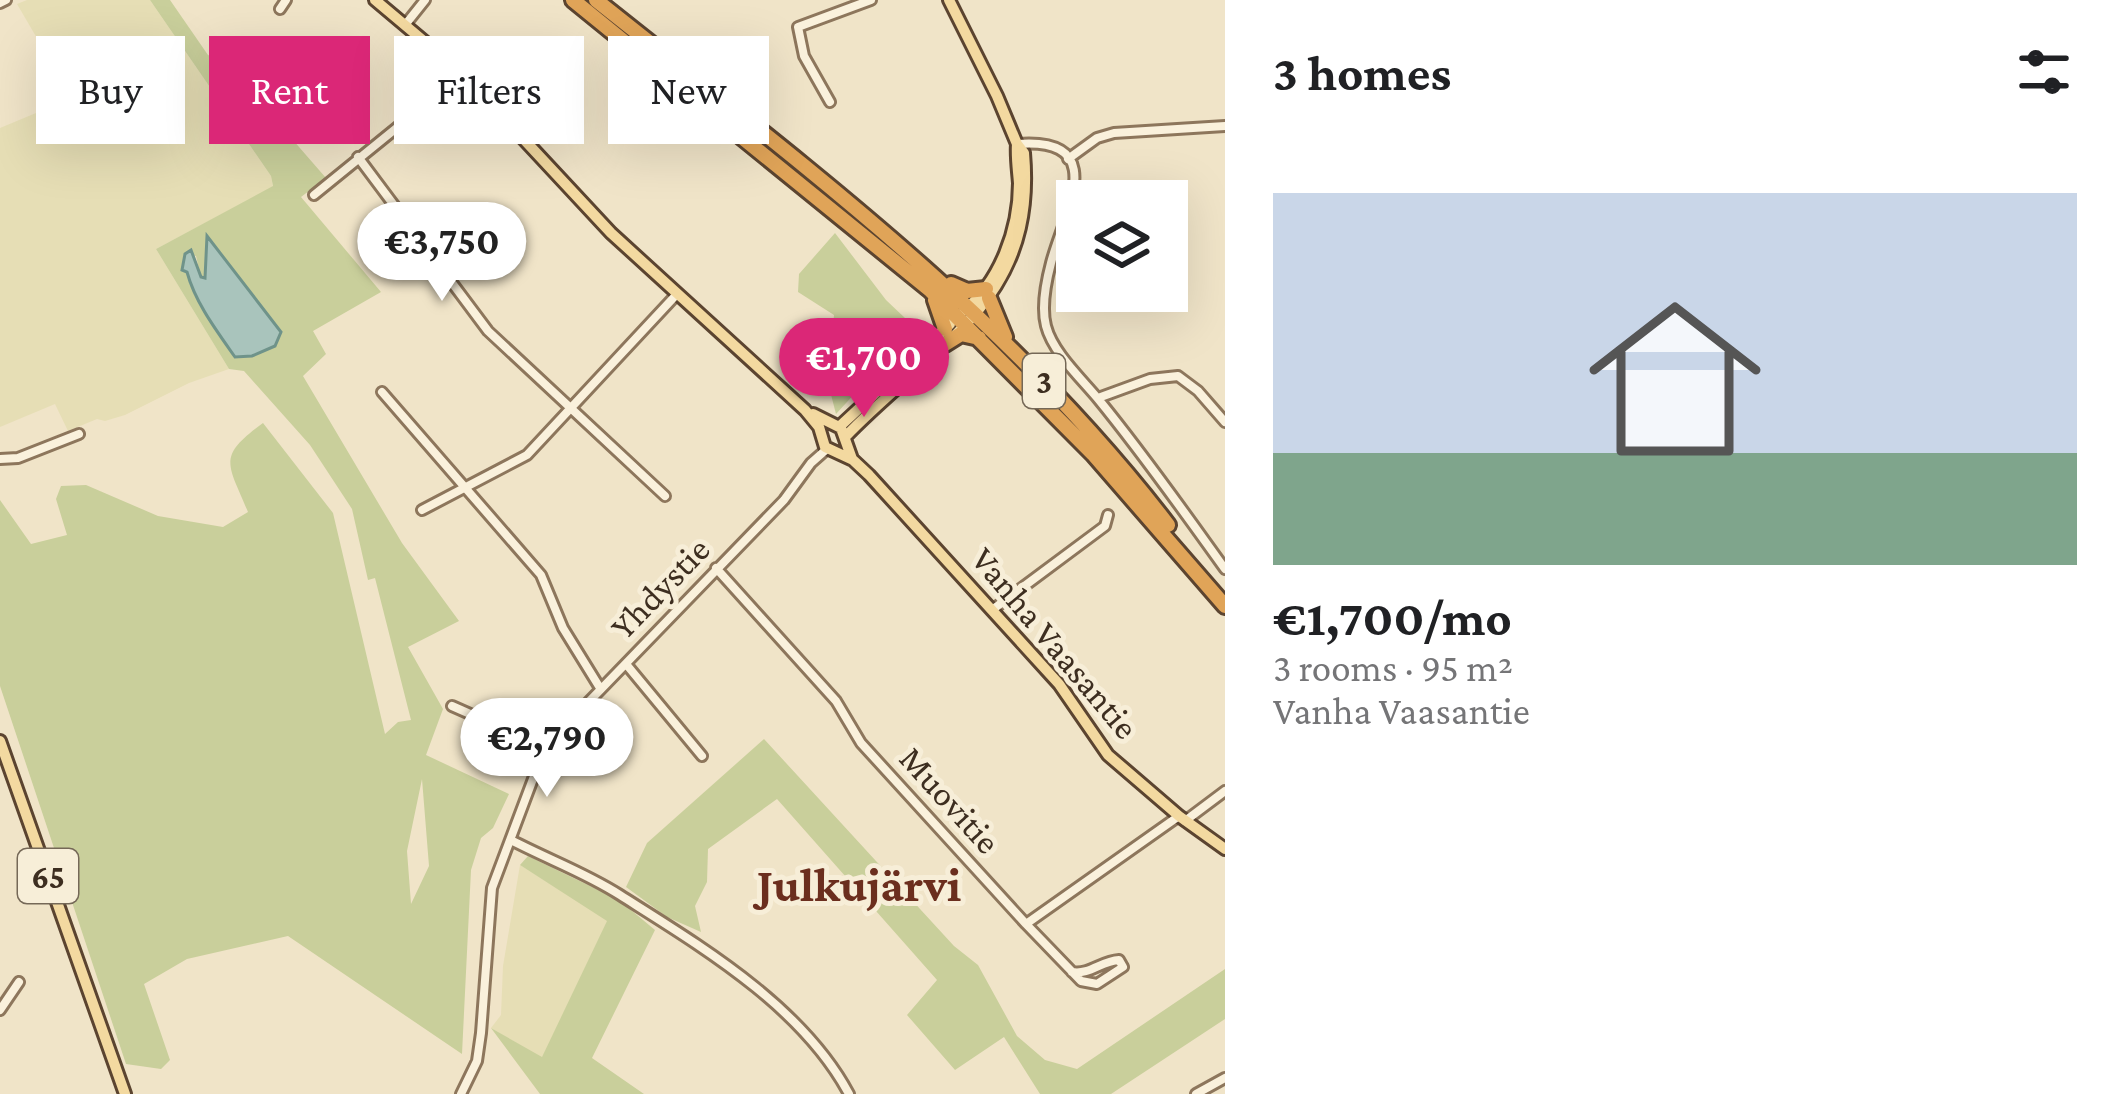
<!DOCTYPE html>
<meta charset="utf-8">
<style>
:root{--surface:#fff;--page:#f2f2f2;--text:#202124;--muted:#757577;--accent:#db2777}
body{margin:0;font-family:"Crimson Pro",serif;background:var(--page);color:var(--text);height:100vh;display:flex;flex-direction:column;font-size:45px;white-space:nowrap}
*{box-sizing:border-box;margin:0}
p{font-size:39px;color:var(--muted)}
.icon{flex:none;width:66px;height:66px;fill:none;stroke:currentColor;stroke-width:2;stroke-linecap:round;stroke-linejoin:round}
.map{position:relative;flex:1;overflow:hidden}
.sheet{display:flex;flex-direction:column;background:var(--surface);width:900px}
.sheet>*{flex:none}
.guide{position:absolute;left:36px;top:36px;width:1008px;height:108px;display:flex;gap:24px}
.tools{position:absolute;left:1056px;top:180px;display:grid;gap:24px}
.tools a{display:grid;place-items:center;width:132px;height:132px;border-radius:0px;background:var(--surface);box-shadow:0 12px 48px #0002;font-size:60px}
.price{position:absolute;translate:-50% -102px;padding:0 27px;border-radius:42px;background:#fff;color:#222;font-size:39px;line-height:78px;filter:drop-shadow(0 3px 6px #0008)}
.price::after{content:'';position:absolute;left:50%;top:72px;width:36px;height:27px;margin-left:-18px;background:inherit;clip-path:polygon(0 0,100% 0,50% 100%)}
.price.current{background:var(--accent);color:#fff}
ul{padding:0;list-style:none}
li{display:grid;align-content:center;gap:24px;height:636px;padding:0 48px}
li span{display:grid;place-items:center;height:372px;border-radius:0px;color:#555}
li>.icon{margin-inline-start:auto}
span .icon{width:216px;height:216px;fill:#fffc;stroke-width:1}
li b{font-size:51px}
h2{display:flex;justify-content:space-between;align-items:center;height:144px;padding:0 48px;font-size:51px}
.pill{padding:0 42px;border-radius:0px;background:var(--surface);box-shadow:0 12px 48px #0002;font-size:42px;line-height:108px}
.pill.current{background:var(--accent);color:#fff}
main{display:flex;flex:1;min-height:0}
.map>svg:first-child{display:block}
.farmland{fill:#e6deb5}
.green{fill:#c9cf9b;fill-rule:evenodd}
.water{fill:#a9c4bc;stroke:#6f938a;stroke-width:3}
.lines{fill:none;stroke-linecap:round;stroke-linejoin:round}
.minor-casing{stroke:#8d765c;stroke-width:14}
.major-casing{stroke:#5b4430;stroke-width:16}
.highway-casing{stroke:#5b4430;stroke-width:20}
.minor{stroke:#faf1dc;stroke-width:8}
.major{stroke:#f3d9a0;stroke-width:10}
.highway{stroke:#e0a458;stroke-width:14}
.labels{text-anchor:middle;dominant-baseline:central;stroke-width:10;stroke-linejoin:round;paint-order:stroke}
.shield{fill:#f7eed8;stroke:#756857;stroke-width:3}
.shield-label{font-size:33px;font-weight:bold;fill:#3d2e20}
.street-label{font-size:36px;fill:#3d2e20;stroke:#f7eed8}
.district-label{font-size:48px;font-weight:bold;fill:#6b2e1e;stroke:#f7eed8}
</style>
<main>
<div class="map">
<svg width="1225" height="1094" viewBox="0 0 1225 1094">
<rect width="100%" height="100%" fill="#f0e4c8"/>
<path class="farmland" d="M27,0H150L271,176L273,187L156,249L229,369L189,383L125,415L105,421L97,419L68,431L55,404L0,427V128L72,98L17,4Z
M520,865L608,920L542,1058L491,1028L501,1015L503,966Z"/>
<path class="green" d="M150,0H170L208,55L226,63L326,178L301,197L381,292L313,331L326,354L303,376L402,543L459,621L408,647L443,709L426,755L509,794L493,828L481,838L471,870L462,1054L288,936L187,959L144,984L170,1060L161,1069L126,1064L0,686V500L31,544L67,535L56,499L61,486L86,485L158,516L223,527L248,512C228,463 216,457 263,423L333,513L385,734L398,722L411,720L375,578L368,580L352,509L310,445L244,371L229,369L156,249L273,186L271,176ZM208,249L256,301L235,356L189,283L190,277L182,269L185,254L196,256L201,278H205ZM422,779L429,866L411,904L407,851Z
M835,233L886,300L905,318L889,356L836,414L828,383L834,315L798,292L799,274Z
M764,739L954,946L978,965L1017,1036L1045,1060L1077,1069L1225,969V1019L1111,1094H1040L1004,1037L955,1070L907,1015L937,980L777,799L708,849L707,882L695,906L701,932L667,917L626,887L647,843Z
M528,856L619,900L655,930L592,1058L644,1094H540L491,1028L542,1057L607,921L520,865Z"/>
<path class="water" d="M207,236L281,332L275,346L252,356L235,357C216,330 195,302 187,272L182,270L185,254L191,250L201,277L205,278Z"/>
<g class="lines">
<g class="minor-casing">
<path id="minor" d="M0,3L6,0
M280,9L286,0
M405,25L425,0
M830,102L804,56L798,27L871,0
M1018,144C1112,137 1063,215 1051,263C1046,282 1041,307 1046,326C1053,353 1082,379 1099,400C1144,455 1184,512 1225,569
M358,157L488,331L665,496
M1068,159L1097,138L1114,133L1225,126
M314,195L463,74
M382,392L541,575L563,628L600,688
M1098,398L1150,379L1178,376L1198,391L1225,422
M0,459L18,458L79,434
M422,510L527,455L677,294
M716,568L836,701L861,743L1026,924L1081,981L1097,984L1123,967L1119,960C1101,961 1090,975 1072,972
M992,610L1105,526L1108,515
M626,664L702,756
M452,706L545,747
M1185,821L1225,791
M511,840C547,859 586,873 620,895C702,947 802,1006 849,1094
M1026,924L1179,816
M0,1010L19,982
M461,1094L477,1061L481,1033L492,888L545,747L784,500L811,463L828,448
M1196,1094L1225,1078"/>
</g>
<g class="major-casing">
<path id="major" d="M375,0L463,74L611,233L805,410L819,427L825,447L853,460L869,475L1059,684L1108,755L1179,816L1225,849
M964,311C1000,281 1019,230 1019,183C1018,170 1016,157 1017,144
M813,414L841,428L852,459
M839,427L950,324
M845,437C936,342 1037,303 1024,153L1017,144L997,96L949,0
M0,741L125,1094"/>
</g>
<g class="highway-casing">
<path id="highway" d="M573,0L930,290L1093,454L1225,606
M596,0C800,163 1007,315 1168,525
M951,284L967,291L986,289
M989,298L1005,337
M935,300L945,329
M945,344L961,334L979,338"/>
</g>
<use href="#minor" class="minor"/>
<use href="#major" class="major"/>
<use href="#highway" class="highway"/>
</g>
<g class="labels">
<g class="shield">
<rect x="1023" y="354" width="42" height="54" rx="9"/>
<rect x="18" y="849" width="60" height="54" rx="9"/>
</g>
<g class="shield-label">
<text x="1044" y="381">3</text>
<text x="48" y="876">65</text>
</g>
<g class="street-label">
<text transform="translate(660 588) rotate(-46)">Yhdystie</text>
<text transform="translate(1055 643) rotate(50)">Vanha Vaasantie</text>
<text transform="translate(950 800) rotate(48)">Muovitie</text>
</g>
<g class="district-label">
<text x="859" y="884">Julkujärvi</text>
</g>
</g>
</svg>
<div class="tools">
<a><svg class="icon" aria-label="layers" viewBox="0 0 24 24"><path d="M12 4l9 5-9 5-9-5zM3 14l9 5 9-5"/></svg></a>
</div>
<b class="price" style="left:442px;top:304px">€3,750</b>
<b class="price current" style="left:864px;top:420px">€1,700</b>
<b class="price" style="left:547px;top:800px">€2,790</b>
<div class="guide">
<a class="pill">Buy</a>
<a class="pill current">Rent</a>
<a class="pill">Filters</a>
<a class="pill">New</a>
</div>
</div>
<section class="sheet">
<h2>3 homes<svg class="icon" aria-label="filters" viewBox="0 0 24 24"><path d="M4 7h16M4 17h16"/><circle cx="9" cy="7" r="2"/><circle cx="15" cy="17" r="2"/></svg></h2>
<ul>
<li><span style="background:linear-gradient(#c9d6e8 70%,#7fa58c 0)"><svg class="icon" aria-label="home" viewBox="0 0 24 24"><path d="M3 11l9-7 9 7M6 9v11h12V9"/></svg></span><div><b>€1,700/mo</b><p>3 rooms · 95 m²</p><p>Vanha Vaasantie</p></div></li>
</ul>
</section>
</main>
